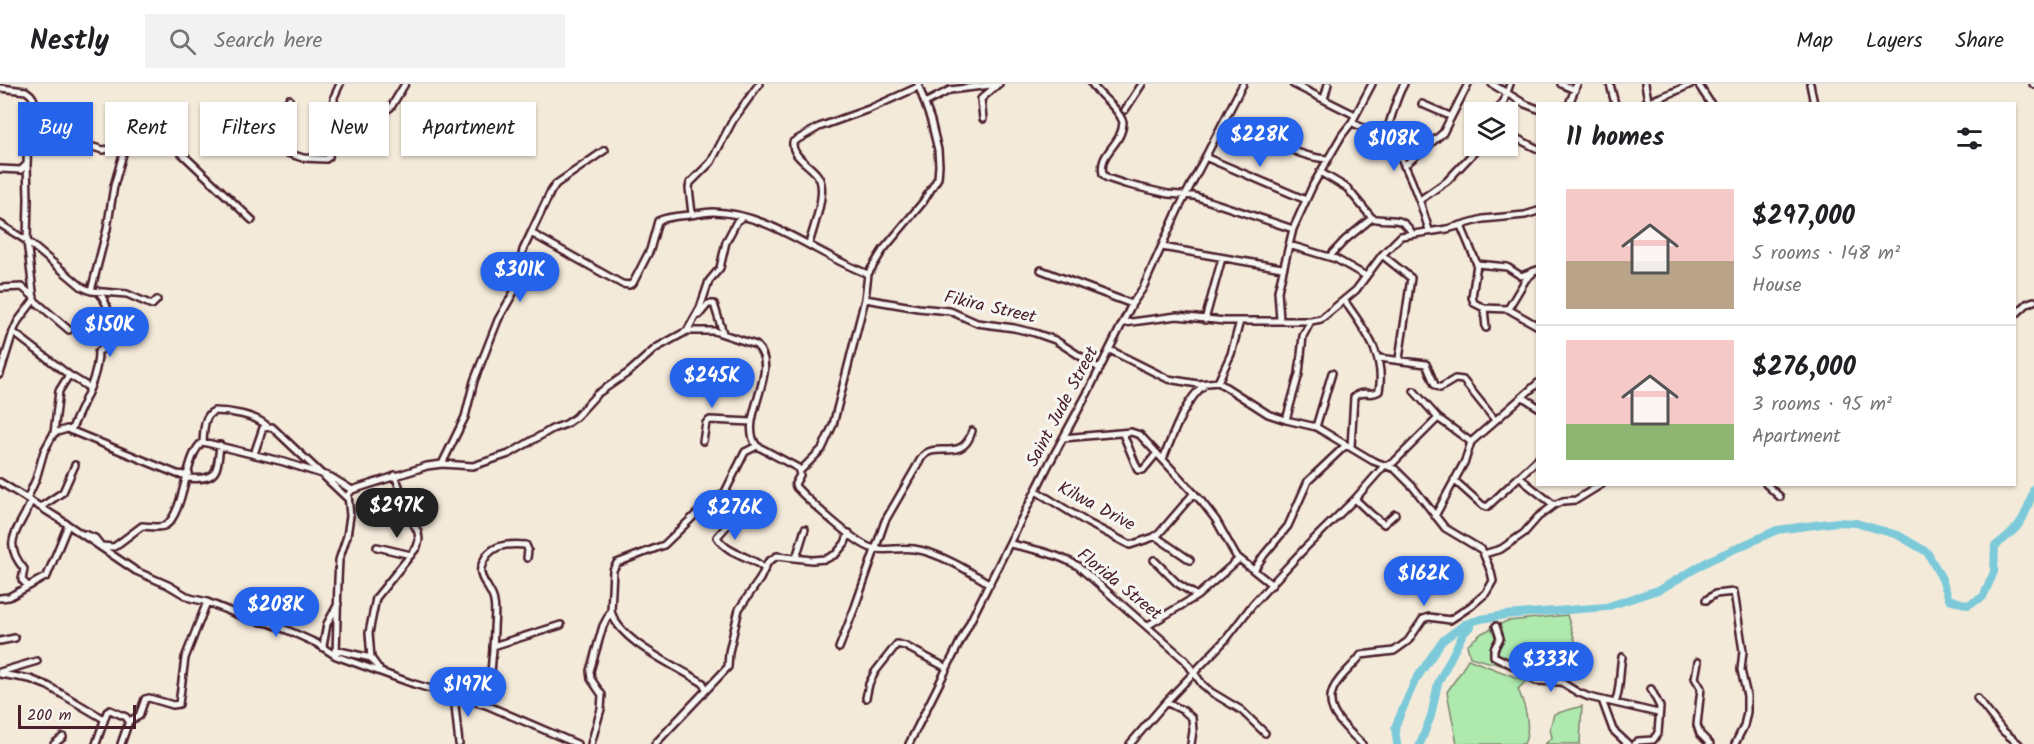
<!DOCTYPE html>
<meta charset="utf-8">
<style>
:root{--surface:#fff;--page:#f2f2f2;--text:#202124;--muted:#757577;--line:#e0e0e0;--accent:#2563eb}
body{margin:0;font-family:Kalam,sans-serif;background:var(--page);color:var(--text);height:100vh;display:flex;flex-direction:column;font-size:22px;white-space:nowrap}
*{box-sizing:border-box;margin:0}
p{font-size:20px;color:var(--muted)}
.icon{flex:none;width:33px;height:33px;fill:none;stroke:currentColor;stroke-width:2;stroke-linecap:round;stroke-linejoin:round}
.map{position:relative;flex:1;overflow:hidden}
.drawer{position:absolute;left:1536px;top:18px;width:480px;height:384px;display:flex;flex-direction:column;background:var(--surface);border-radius:0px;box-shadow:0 2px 4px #0004}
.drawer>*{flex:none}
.banner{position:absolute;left:18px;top:18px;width:570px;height:54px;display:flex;gap:12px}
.buttons{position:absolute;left:1464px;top:18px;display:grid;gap:12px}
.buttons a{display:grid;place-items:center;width:54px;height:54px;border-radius:0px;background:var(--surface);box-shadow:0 2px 4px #0004;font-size:30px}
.scale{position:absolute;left:18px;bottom:15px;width:118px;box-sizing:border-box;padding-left:6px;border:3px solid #4a1f2b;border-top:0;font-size:16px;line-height:21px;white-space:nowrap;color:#4a1f2b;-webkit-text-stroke:4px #f6f6f2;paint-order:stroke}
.price{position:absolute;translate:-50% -51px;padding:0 14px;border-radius:21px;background:var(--accent);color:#fff;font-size:20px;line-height:39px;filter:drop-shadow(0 2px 3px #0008)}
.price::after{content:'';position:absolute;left:50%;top:36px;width:18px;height:14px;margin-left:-9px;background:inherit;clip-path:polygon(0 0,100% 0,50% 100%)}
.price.active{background:#222;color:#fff}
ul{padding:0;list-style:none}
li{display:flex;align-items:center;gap:18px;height:150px;padding:0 30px}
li+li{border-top:2px solid var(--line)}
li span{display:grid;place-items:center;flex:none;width:168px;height:120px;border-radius:0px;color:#555}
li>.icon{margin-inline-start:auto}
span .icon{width:72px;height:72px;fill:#fffc;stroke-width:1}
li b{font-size:26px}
h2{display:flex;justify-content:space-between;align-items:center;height:72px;padding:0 30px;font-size:26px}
.tag{padding:0 21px;border-radius:0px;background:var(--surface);box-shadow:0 2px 4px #0004;font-size:21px;line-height:54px}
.tag.active{background:var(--accent);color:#fff}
header{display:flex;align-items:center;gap:36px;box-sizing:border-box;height:84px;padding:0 30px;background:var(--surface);border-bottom:2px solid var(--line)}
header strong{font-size:28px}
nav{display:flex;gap:33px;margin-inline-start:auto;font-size:21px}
.search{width:420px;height:54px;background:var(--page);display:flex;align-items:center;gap:15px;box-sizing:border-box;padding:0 21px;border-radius:0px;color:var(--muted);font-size:22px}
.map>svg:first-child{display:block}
.green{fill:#aee9ae;stroke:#7c846c;stroke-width:1.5}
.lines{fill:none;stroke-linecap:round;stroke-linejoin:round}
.river{stroke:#7ccad9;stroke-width:8}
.minor-casing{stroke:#4a1f2b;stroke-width:10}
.minor{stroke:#f6f6f2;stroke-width:5}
.labels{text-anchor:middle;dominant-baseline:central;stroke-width:6;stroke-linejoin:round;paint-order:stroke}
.street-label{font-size:18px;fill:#4a1f2b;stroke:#f6f6f2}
</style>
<header>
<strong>Nestly</strong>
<div class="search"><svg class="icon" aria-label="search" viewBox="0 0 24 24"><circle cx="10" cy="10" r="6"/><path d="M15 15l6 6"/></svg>Search here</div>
<nav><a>Map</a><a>Layers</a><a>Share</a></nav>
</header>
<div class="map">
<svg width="2034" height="660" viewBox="0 0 2034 660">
<rect width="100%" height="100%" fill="#f4eada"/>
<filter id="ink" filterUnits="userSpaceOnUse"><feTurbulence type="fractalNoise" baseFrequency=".0167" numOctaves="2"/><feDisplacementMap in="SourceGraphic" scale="12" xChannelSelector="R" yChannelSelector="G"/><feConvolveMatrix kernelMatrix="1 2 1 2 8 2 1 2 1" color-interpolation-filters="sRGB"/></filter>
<g filter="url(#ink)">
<path class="green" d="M1567,531L1577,563L1549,586L1529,589L1470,573L1467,561L1482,549L1507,537Z
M1468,575L1526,597L1518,605C1525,621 1532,643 1524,660H1457L1447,608L1460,589Z
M1582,622L1580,660H1545L1552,654L1550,644L1554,630Z"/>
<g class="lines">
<path class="river" d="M1397,660L1395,643L1415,597L1442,557L1465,540L1481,535L1505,531L1606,523L1661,505L1710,476L1777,446L1837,438L1856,439L1898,451L1927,468L1942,495L1949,515L1968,521L1983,513L1994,488L1995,462C2021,443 2025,435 2034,404
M1420,660L1431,632L1438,599L1463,550L1471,542"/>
<g class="minor-casing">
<path id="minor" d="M340,0L334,13V22L340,25L369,33L378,32L391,23L405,0
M1092,0C1101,14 1117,22 1123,38C1122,62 1098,68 1103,90L1107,94L1125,100L1168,110L1194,112L1293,145
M1293,0L1355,31
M1492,0L1525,20L1538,25
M1561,0L1575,6
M1610,0L1615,20
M1645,0L1648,16
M1698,0L1711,20
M1810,0L1814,20
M2033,0L2034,1
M0,4L26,7C45,19 29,39 27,56C26,64 28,72 27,80L21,86L0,85
M289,15L272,62L275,65L303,74L326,75L329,73L334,22
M1324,15L1328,0
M925,19L950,6L999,0
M1422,20L1450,32
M1569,20L1577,0
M1643,20L1676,7L1691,0
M1125,26L1142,0
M1496,28L1504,17L1510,0
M983,35L981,15L997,1
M1352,38C1362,45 1375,47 1385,54C1403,66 1423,125 1429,146
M1258,47C1279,60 1302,74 1328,75
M1508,50L1538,65
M27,53L43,51L60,53L103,66L125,63
M1384,53C1392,36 1394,17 1404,0
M1205,73L1306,116
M1404,82L1443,49L1468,0
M1320,88L1347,104L1372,134C1389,139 1400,129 1412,149
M1420,116L1447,97L1480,62
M692,130L689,104L690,99L711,78L733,36L759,0
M0,140L27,157L82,203L91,207L127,210L152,221L157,216
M1461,142L1477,180L1472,213L1474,219L1484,224L1508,225L1538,242
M531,149L622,200L629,201L633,199L650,166L658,137C668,132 679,132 690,131C698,130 705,128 713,128C769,129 817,171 868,190
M809,160C813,145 824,116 821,100C819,83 791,76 793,58L819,43L869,25L918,3
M1289,161L1336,175L1366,192
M1162,163L1282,184
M1382,171L1411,194L1399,275
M1330,172L1345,156L1372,134
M1477,180L1507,183L1521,192L1537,186
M1041,186L1132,220
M0,204L22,203L34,213
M91,207L107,145L114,102L130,45L139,46L177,65L252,136
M865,215L918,224L950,227L977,239L1014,244L1035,249L1055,256L1100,285
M34,216L69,246
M1344,216C1364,245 1386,271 1379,307C1371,313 1362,305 1354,313L1351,363
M1484,224L1486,244
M1508,225L1526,195L1532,190
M699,231L708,220H714L723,249
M2014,232L2028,219L2034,217
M1205,236L1222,174
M1280,236L1278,207L1293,145L1313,101L1342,51L1352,38L1372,0
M1124,239L1177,232L1225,237H1311L1321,235L1327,230L1356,206L1382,171L1401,152L1447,145L1483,135L1525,131L1538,127
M687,247L700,224L709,197L720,184L726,158L737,137L743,133
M13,248L69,291L90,304
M1110,266L1168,295L1198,300L1218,298L1268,330L1286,336L1316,343L1373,377L1395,385L1413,403L1445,444L1482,466L1491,488L1493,497L1486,509L1471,522L1450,536L1429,533L1423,535L1408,557L1394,567L1361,571C1355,580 1346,587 1339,596C1317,622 1344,642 1362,660
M1379,274L1426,280L1435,301L1440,304L1455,295L1463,296L1495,336
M0,290L13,248L18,237L34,216L27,157L28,114L27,80
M1218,298L1231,270L1240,237
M1414,307L1438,334L1471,358
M1523,313L1538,323
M1286,336L1299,290L1303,252L1311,237
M1316,343L1332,289
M71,347C81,321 98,296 98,268L109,260C112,240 111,223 98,207
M54,349L67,345L177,390L185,391L189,389
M1123,350L1138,386H1143L1157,369
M1063,354L1131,348L1140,351L1202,418L1216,436L1236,472L1272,501
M703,357L706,339L710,336L752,338
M203,358C204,348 203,332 214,327C230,327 255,331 267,342
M254,370L263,344L272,343L347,414
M1163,375C1174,349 1183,319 1205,300
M442,380L465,333L474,297L498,236L515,206L523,166L551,107L556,100L605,66
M800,387L822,365L833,341L865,215L868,190L883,166L923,118L938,94L939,81L938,66L931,37L918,0
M1521,393L1527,400L1554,421
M187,394C218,397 217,388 220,361
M1454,396L1482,421L1487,423L1538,375
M0,398L58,434L136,487L168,501L190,514L207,518L251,536L269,539L287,546L316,559L336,572L414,600L486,621L577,660
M1766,400L1780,413
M1036,407L1088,439L1130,461L1157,452L1194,409
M27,415L36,395L44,367L54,349L59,307L69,291
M1355,415L1372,431L1384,440L1395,430
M41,423L63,408L75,381
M755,423L732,436L717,453C728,471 749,471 764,484
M1435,432L1465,377L1471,358L1538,299
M84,450L95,454L102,463
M1155,452L1190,476
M1010,460C1034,465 1057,470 1078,482L1185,576L1202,600L1211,608L1241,626L1265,649
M101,462L114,463L142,442C149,442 159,445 166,441C185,428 185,369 203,358L284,378L331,393L352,406
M377,463L411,471
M1484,470L1501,465L1524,449L1538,433L1554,421L1563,417L1576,416L1602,400
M796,474L805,445
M1154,476L1177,499L1197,512
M1254,486L1264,471L1288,442L1308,397L1346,361
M28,502L22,496L24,485C0,456 20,446 31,417
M0,514L9,513L47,492L68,441
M1706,516L1715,510L1734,508L1743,567L1741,586L1747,612V628L1744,642L1735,660
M611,527C619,558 677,582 703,599L706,605
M1147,542L1197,512L1239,475
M1496,542L1500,554L1494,565V572L1514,582L1536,597L1561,598L1577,608L1589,613L1658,629
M0,557L15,554
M323,562L327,540L338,520
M493,562L561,541
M839,564L855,523L885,437L922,373C935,356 963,380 972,347
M335,566L371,574
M336,572L338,496L339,476L347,452L350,432L348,411L352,406L427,382L442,380L473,382L509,370L552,345L566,340L576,333L597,310L629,288L656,264L687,247H714L756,261C783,286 736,336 757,362L798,384L800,391L795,400L796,403C808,416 857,461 872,464C885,468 900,463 914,465C938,468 969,487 990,500
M1698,578L1695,594L1701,604L1697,641L1700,650L1710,660
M379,585L371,574L369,549L376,514L417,463L419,456L418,448L410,433L395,391
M0,588L37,577
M0,590L30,595L48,602L104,635
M454,612L459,660
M866,614L869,600L875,588L897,560L905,562L947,584
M1977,614L2003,647L2019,660
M1602,616L1613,646L1628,660
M1166,618L1184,627L1192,634L1193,647L1191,660
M1615,619C1621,605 1619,588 1622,573
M486,621C491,596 493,572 494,546C494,537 496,527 494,518C493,506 478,495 481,484C487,461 505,459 526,461L528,466L527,474
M129,637L139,632L145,615L149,614L173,621L179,620L185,574L207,518
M54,660L63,653
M96,660L107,628L110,626L126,633L129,637L121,660
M591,660L601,625L602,611L591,595L590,587L603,542L611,527L613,486L617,479L664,461L694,432L725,408L745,368L757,362
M655,660L728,583L729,568L739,525L760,495L768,478L777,472L812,476L826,475L836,470L845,459L849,449
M909,660L1049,380L1088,308L1132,220L1143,204L1178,126L1243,0
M1130,660L1166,618L1227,554L1253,520L1306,463L1355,415L1384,382L1393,379L1438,334
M1634,660L1638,657L1653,656L1658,649L1660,623L1651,605"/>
</g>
<use href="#minor" class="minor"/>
</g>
</g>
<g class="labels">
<g class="street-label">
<text transform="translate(990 224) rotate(13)">Fikira Street</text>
<text transform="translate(1063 323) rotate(-62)">Saint Jude Street</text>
<text transform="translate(1096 423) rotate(28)">Kilwa Drive</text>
<text transform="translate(1119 501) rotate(39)">Florida Street</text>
</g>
</g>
</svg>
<div class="buttons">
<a><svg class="icon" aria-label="layers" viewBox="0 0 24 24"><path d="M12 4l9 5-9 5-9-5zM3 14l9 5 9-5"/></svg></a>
</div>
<div class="scale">200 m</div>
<b class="price" style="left:1260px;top:84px">$228K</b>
<b class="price" style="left:1394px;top:88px">$108K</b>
<b class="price" style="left:520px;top:219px">$301K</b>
<b class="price" style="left:110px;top:274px">$150K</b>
<b class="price" style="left:712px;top:325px">$245K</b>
<b class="price active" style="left:397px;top:455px">$297K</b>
<b class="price" style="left:735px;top:457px">$276K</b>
<b class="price" style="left:1424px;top:523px">$162K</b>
<b class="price" style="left:276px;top:554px">$208K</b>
<b class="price" style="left:1551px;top:609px">$333K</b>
<b class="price" style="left:468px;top:634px">$197K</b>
<div class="banner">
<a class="tag active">Buy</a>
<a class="tag">Rent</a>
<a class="tag">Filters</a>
<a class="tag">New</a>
<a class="tag">Apartment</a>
</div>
<section class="drawer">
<h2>11 homes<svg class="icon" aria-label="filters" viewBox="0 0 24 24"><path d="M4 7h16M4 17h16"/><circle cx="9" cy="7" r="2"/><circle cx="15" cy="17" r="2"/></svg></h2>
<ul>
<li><span style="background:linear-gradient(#f6c9c9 60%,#b9a48a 0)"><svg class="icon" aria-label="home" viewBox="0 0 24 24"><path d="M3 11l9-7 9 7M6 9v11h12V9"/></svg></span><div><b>$297,000</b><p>5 rooms · 148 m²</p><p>House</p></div></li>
<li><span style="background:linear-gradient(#f6c9c9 70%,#8fb573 0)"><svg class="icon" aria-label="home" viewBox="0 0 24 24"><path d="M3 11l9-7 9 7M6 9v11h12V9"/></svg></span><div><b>$276,000</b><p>3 rooms · 95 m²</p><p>Apartment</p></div></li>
</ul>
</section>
</div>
